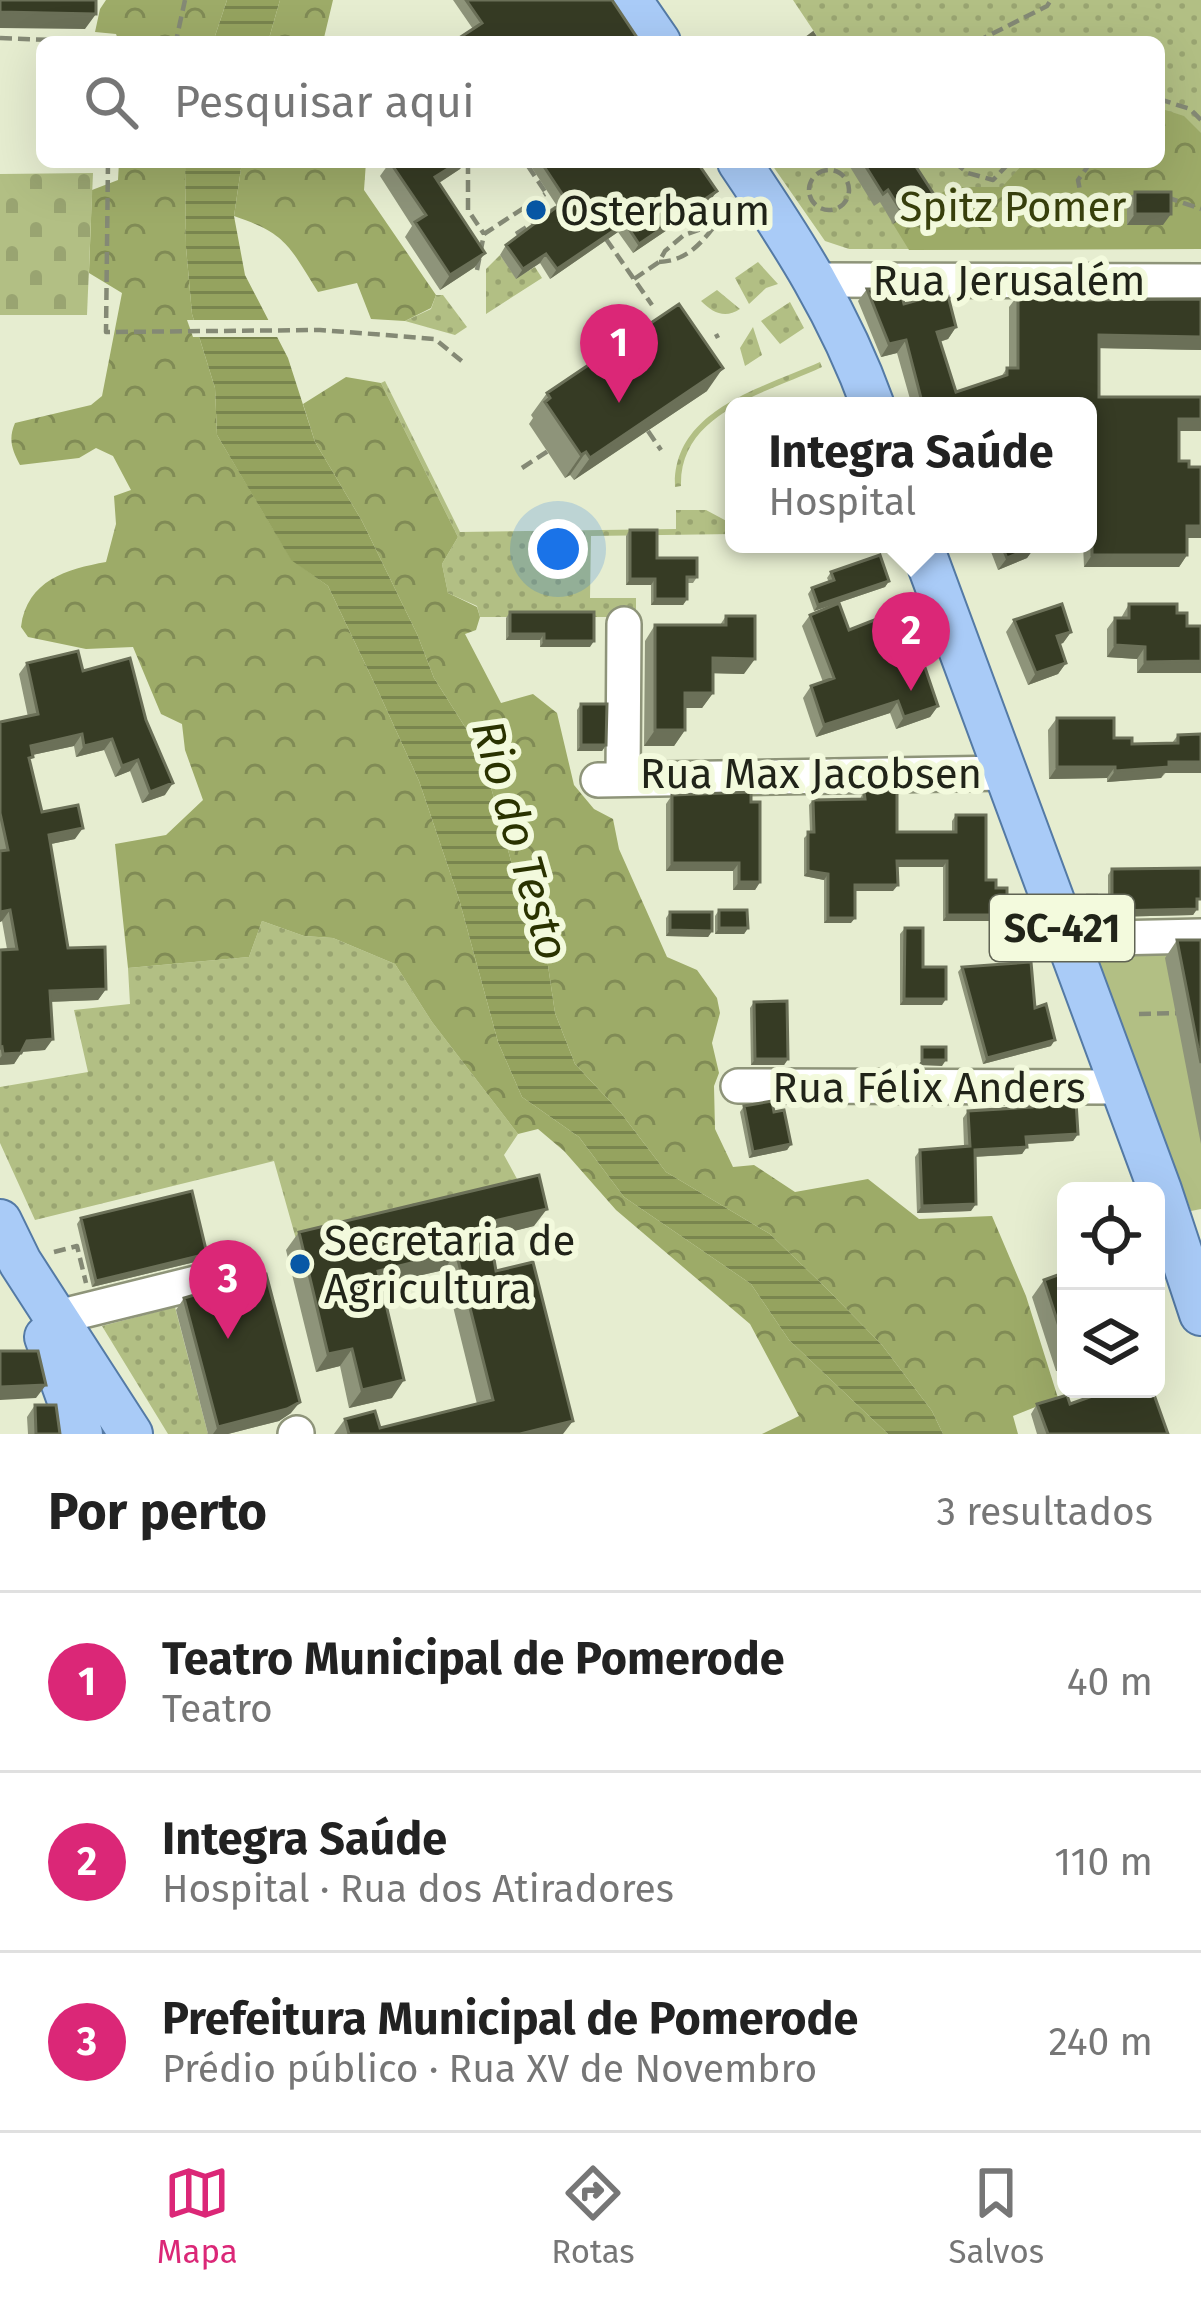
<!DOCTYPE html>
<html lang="pt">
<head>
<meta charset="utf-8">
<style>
	body { margin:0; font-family:"Fira Sans",sans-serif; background:#f6f6f6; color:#222 }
	.controls { position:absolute; right:36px; bottom:36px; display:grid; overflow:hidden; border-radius:18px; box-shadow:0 12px 48px #0002 }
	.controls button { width:108px; height:108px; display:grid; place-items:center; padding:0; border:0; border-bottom:3px solid #e0e0e0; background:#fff; color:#222; font:60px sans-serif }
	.you { position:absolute; left:558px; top:549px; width:42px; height:42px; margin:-30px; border:9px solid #fff; border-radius:50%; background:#1a73e8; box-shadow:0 0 0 18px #1a73e833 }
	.badge { display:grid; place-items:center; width:78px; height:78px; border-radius:50%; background:#db2777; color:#fff; font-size:39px; font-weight:700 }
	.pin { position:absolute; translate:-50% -99px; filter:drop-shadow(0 3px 6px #0008) }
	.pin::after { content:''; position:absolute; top:63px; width:42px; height:36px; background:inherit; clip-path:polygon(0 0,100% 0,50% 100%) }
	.popup { position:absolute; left:725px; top:397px; width:372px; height:156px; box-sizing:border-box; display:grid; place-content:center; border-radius:18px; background:#fff; filter:drop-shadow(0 3px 9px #0005); font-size:39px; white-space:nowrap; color:#767676 }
	.popup b { font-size:45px; color:#222 }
	.popup::after { content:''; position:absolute; left:50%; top:100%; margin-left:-24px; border:24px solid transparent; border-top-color:#fff }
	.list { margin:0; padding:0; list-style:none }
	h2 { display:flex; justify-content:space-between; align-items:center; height:156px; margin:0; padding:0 48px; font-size:51px }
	h2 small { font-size:39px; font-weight:400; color:#767676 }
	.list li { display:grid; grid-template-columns:78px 1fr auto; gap:36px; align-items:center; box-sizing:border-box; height:180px; padding:0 48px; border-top:3px solid #e0e0e0 }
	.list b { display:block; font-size:45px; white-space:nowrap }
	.list p { margin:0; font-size:39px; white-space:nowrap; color:#767676 }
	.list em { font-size:39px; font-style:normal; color:#767676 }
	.icon { flex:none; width:66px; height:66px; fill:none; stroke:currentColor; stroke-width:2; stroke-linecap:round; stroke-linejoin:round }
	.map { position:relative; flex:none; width:1201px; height:1434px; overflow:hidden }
	.search { position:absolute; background:#fff; box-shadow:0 12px 48px #0002; left:36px; right:36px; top:36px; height:132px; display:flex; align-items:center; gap:30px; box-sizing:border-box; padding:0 42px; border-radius:18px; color:#767676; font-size:45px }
	.sheet { height:696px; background:#fff }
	nav { display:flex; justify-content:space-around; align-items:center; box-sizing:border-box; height:168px; border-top:3px solid #e0e0e0; background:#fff; font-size:33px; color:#767676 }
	nav a { display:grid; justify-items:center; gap:6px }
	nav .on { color:#db2777 }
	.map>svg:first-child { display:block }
</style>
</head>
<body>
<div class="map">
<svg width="1201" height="1434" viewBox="0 0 1201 1434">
	<defs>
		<pattern id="grass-dots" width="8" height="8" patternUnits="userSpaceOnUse" patternTransform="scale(3)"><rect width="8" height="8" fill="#b2bf84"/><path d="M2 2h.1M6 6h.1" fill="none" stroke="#99a471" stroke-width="1.8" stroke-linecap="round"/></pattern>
		<pattern id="forest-crowns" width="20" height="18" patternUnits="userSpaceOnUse" patternTransform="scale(3)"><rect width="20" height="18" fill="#9dab68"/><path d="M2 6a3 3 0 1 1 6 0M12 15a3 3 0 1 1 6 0" fill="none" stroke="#808b55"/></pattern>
		<pattern id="cemetery-stones" width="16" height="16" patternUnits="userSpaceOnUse" patternTransform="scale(3)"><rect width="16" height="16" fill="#b2bf84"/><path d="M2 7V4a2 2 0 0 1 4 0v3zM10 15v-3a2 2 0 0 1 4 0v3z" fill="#99a471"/></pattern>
		<pattern id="water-rules" width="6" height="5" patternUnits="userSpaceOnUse" patternTransform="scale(3)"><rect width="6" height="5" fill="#95a35f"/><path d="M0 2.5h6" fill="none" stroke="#79854e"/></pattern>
	</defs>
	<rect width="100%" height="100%" fill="#e6edd0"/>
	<path fill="url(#grass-dots)" d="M793,0h408v249h-352l-24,-8 -55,-79h389v-120h-338z
		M500,255l16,23 19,-11 7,11 -56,36v-45z
		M758,262l20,22 -12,4 -17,16 -14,-26z
		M717,290l23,19c-15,10 -27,4 -39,-8z
		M436,295h7l24,32 -12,8 -50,-14 26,-12z
		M790,302l14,26 -24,16 -19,-23z
		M753,327l9,28 -17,11 -5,-18z
		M820,362l2,5c-55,26 -143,45 -141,119l-6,1c-3,-77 87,-99 145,-125z
		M385,381l75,151 216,-3v-19h30l28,15v9l-143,2 -1,62h46v19h-156l-3,-11 -29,-13 -6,-29 16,-27 -77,-154z
		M262,921l42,15 29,2 62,26 37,58 86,112 -14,21 19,35 -225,56 -24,-85 -239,59 -35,-77v-56l88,-15 -14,-62 56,-6 -2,-36 121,-11z
		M175,1307l33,127h-40l-66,-108z"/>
	<path fill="url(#forest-crowns)" d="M106,0h121l-14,42h-94l-3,-8 -21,-2 5,-23z
		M280,0h53l-10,42h-55z
		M1159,108l25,8 17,17v116l-292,1 -16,-26 58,-37h51l23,-25h134z
		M119,162h66l1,85 6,67 23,74 2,47 74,124 37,27 51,107 40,88 40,118 39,143 24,55 57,40 45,60 127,87 38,56 99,94h-126l37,-18 -49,-92 -134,-114 -52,-59 -26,-22 -20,5 -86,-112 -37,-58 -62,-26 -29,-2 -42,-15 -13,36 -121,11 -13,-124 51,-9 37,-35 -18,-50 -3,-26 -21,-10 -28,-67 -47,2 -58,-12 -7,-10c6,-47 46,-58 85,-65l10,-38 -2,-28 17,-6 -18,-34 -17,-8 -17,10 -59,7c-8,-15 -12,-26 -5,-42l76,-18 11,-9 20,-103 -33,-20 3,-83 26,-10z
		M242,162h124l-2,28 72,105 -5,13 -26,13 -34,-2 -14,-36 -39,9c-29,-46 -31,-58 -84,-76z
		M346,377l35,6 77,154 -16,27 6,29 29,14 3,10 -4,13 -11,4 36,69 32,-9 24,19 17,72 20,24 19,10 6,30 48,108 30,13 20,28 3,15 -8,30 7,30 -5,13 1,43 18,38 21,-2 41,27 73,-13 51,40 73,-3 34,80 32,102 -45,18 5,18h-75l-11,-23 -50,-66 -58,-59 -54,-52 -104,-62 -45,-59 -46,-49 -20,-51 -9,-61 -26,-58 -34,-125 -14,-31 -38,-60 -17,-44 -55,-113 -47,-79 -12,-38z"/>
	<path fill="url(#cemetery-stones)" d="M93,173l-6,142h-87v-141z"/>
	<path fill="#b2bf84" d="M1201,945v264l-10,2 -95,-254 1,-5z"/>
	<path fill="url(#water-rules)" d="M227,0h53l-12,42h-55z
		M185,162h57l-8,54 11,59 43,83 27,84 47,79 55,113 17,44 38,60 14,31 34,125 26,58 9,61 20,51 46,49 45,59 104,62 54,52 58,59 50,66 11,23h-55l-99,-94 -38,-56 -127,-87 -45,-60 -57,-40 -24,-55 -39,-143 -40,-118 -40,-88 -51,-107 -37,-26 -74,-125 -2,-47 -23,-74 -6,-67z"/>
	<path fill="#e6edd0" d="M187,320h90l8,17h-92z"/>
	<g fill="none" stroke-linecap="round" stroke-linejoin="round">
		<defs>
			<path id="minor" d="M817,280l384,1
				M623,779l1,-155
				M598,780l407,-7
				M1066,939l135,-3
				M738,1086l383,1
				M54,1318l162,-40
				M295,1434l2,-1"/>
			<path id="major" d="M630,0l29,42
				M739,162c54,80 101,152 134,244
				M921,544l239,646 41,124
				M0,1221l20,41 111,172
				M46,1337l35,97"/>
		</defs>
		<use href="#minor" stroke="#8e9479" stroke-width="38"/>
		<use href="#major" stroke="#547aa5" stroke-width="46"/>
		<path stroke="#848975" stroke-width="4.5" stroke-dasharray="12 6" stroke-linecap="butt" d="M0,38l104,4
			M135,42l41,-1 9,-41
			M976,42l71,-36 4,-6
			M1159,99l31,10 11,11
			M108,162l-2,170 214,-2 66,5 49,4 29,24
			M468,162v48l16,24
			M954,162l14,11 25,7 17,-18
			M1091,162l-13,18 3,16 11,12c18,0 28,-11 44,-11
			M528,166l18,27
			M809 190a20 20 0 1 1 40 0a20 20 0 1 1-40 0Z
			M1166,197l35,12
			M516,234l40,-26
			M606,239l46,66
			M659,262c27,-1 41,-17 57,-38
			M477,270l7,-36 61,-40
			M634,279l25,-17 6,-11 19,-16 32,-11 18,-12
			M637,315l11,15
			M715,337l4,-2
			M591,346l10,15
			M648,431l13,19
			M522,468l26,-17
			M1086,896h16
			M1139,1014l42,-1
			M54,1252l23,-6 9,37"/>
		<use href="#minor" stroke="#fff" stroke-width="33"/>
		<use href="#major" stroke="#a9cbf7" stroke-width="42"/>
	</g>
	<path fill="#8e947a" d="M453,0h159l-139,29z
		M390,162h75l-5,7 -21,14 36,84 -35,23 -35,-53 7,-11 -32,-50z
		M528,162h169l13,39 -77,52 -15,-21 -68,47 -10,-16 -24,16 -16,-24 6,-10 51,-39z
		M847,162h66l20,31 -9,12 -31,19 -13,-22 -6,4z
		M1135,192l28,33h-36v-21z
		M867,289l89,38 -8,12 -8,3 16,50 45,-15 6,-9h2v-61l9,-12 52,5 131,-1v51l-102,-2v49l102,34h-22v30l22,77h-14v17l-8,12h-95l-1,-23h5v-138h-176l-15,-53 -16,4 -23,-56z
		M707,391l-133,89 -4,-5 -5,3 -36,-54 4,-6 -2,-3 16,-22z
		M630,530l27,28 40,19 -4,6h-6v16l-4,6h-32v-20h-25v-49z
		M988,544h47l-8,14 -29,12z
		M831,572l58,9 -4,6 -71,24 -6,-17 4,-6 17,-6 -2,-4z
		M1129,604l48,9 10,13h14v47h-64v-14l-30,-2v-28l8,-11h6z
		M510,612l80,35h-50v-7h-34v-22z
		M810,615l39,15 49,27 40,49 -8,11 -34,12 -6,-16 -74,24 -13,-39 8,-12 12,-4 -21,-56z
		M726,616l18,58 -31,-1v20l-11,15h-17v22l-11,16h-30l1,-105 10,-16h65z
		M1014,620l57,12 -8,11 -3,1 6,19 -8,11 -30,11 -22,-53z
		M27,663l56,8 82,124 -23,8 -12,-32 -15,6 -11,-27 -28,7 -2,-11 -42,9 -2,6 12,51 33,27 -24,5 17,104 38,41 -8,11 -47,2 -6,48 -23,2 -8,12 -14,1v-115l7,-1 -5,-28 -2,1v-200l28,-5 -9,-43z
		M581,704l25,41 -4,6h-25v-41z
		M1057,718l75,26 40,-1 6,-8 23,-1 -40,44 -54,4v-4l-58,1 -1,-49z
		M864,791l33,41h55v-11l4,-6 30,65 10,8 7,33h-60v-54h-46l-4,24h-38l-4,32h-27v-43l-20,-4v-38l6,-6 -1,-27 4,-5 47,-1z
		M672,795l79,7 9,80 -5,8h-22v-19h-67v-67z
		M1112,869l85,36v4l-4,6 -85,2v-42z
		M719,910l29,18 -4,6h-29v-18z
		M670,912l42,19 -4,6 -42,-1v-18z
		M905,928l18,39 19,38h-42v-71z
		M1177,940h24v204l-36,-186z
		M962,967l73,41 16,38 -68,18 -25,-92z
		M754,1002l34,57 -4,6h-33l-1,-57z
		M1032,1101l46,33 -5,7 -46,3 -5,10 -47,3 -4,54 -54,2 -2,-56 5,-7 44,-4 -1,-28 5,-7 59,-3z
		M744,1106l30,6 17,32 -4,6 -38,8 -9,-46z
		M81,1218l122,42 -111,27 -15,-63z
		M534,1226l-50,12 6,22 6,11 67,163h-229l11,-15 35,9 97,-24 -33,-134 -63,14 11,114 -43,10 -9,-42 -24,6 -30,-122 13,-18z
		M1066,1272v95l-10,4 -24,-74 12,-17z
		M184,1298l107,115 -12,8 -51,13h-20l-32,-124z
		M1037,1404h33l98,30h-131l-6,-20z
		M35,1405l25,29h-32l-1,-17z"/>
	<path fill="#6b7058" d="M0,12l96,2 -11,15 -85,-1z
		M459,162h6l-5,7 -35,23 10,-15z
		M717,191l-7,10 -77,52 6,-9z
		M933,193l-9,12 -31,19 9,-12z
		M1135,214h36l-8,11h-36z
		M625,223l-7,9 -68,47 7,-10z
		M485,253l-10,14 -35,23 10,-15z
		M546,254l-6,9 -24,16 7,-10z
		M956,327l-8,12 -20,6 9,-13z
		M1099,335l102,2v13l-110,-2z
		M906,340l-9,13 -16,4 8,-13z
		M723,368l-16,23 -133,89 16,-22z
		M1179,419h22v12h-31z
		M586,452l-16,23 -5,3 16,-23z
		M1187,526h14v12h-22z
		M1036,546l-9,12 -29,12 9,-12z
		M1092,555h95l-8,12h-95z
		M630,579h25l-4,6h-25z
		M889,581l-4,6 -71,24 4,-6z
		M655,599h32l-4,6h-32z
		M1071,632l-8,11 -14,5 8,-12z
		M510,634h34l-4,6h-34z
		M544,641h50l-4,6h-50z
		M1115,645l30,2 -8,12 -30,-2z
		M713,658l42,1 -11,15 -42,-1z
		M1201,661v12h-64l8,-11z
		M1066,663l-8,11 -30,11 8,-12z
		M685,693h28l-11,15h-28z
		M898,701l-8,12 -74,24 8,-12z
		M938,706l-8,11 -34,12 8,-12z
		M655,730h30l-11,16h-30z
		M82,734l-8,12 -51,11 8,-11z
		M112,739l-8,11 -28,7 8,-11z
		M581,745h25l-4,6h-25z
		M138,760l-8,11 -15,6 7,-11z
		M1169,762h32v11h-37l-3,5 -54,4 8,-11z
		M1057,767h58l-8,11 -58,1z
		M173,783l-8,12 -23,8 8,-11z
		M83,828l-8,11 -34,7 8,-11z
		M897,861h50l-4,6h-50z
		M672,863h67l-6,8h-67z
		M808,871l20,3 -4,6 -20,-4z
		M739,882h21l-5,8h-22z
		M855,885h43l-5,6h-42z
		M1197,909l-4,6 -85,2 4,-6z
		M10,910l-8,11 -2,1v-10z
		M947,915h60l-4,6h-60z
		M828,918h27l-4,5h-27z
		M719,928h29l-4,6h-29z
		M670,930l42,1 -4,6 -42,-1z
		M106,989l-8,11 -56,2 8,-11z
		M904,999h42l-4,6h-42z
		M53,1039l-8,11 -26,2 8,-11z
		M1055,1040l-4,6 -68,18 4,-6z
		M21,1053l-7,11 -14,1v-7l3,-4z
		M755,1059h33l-4,6h-33z
		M922,1060h24l-4,6 -24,-1z
		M1078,1134l-5,7 -52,3 5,-7z
		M791,1144l-4,6 -38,8 4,-6z
		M1027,1147l-5,7 -52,3 5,-7z
		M976,1204l-5,7 -54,2 5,-7z
		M547,1209l-13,17 -65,16 12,-18z
		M456,1252l-12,18 -79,18 13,-17z
		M207,1254l-4,6 -111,27 4,-6z
		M352,1349l-12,17 -24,6 12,-18z
		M1066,1356v11l-10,4z
		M404,1380l-12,18 -43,10 13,-18z
		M46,1385l-10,13 -36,2v-13z
		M300,1402l-9,11 -12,8 -51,13h-15l5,-7z
		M573,1421l-10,13h-43z"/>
	<path fill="#363b24" stroke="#6b7058" stroke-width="3" d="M0,0h96v14l-96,-2z
		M466,0h146l28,42h-187l29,-19z
		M813,33l6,9h-18z
		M390,162h69l-24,15 50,76 -35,22 -35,-53 11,-7z
		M541,162h156l20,29 -78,53 -14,-21 -68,46 -11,-15 -23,15 -17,-24 60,-45z
		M863,162h50l20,31 -31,19 -14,-22 -5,4z
		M1135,192h36v22h-36z
		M867,289h33l4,15 43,-12 9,35 -19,5 19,60 51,-17v-7h11v-73h52v5l131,-1v38l-102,-2v62h102v22h-22v42h10v6h12v59h-14v29h-95v-43h-4v-106h-173l7,-4 -16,-62 -17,4z
		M679,304l44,64 -133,90 -4,-6 -5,3 -36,-53 5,-4 -3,-5z
		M630,530h27v28h40v19h-10v22h-32v-20h-25z
		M1001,544h34l1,2 -29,12z
		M880,555l9,26 -71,24 -6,-17 22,-8 -3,-8z
		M839,603l10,27 33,-13 16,40 21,-7 19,56 -34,11 -6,-16 -74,24 -13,-39 23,-8 -24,-63z
		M1062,604l9,28 -14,4 9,27 -30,10 -22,-53z
		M1129,604h48v9h10v13h14v35l-56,1v-15l-30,-2v-27h14z
		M510,612h84v29h-50v-7h-34z
		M726,616h29v43l-42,-1v35h-28v37h-30v-105h71z
		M78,651l5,20 47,-13 16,62 27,63 -23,9 -12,-32 -16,6 -10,-27 -28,7 -2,-12 -51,12 2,11 -4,1 13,54 36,-7 5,23 -34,7 19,113 37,-1 1,42 -56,2 3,48 -26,2 -6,12 -18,1 -1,-7 -2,1v-98l17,-1 -7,-39 -10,2v-61l8,-1 -8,-37v-91l38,-8 -11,-51z
		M581,704h26l-1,41h-25z
		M1057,718h57v20h18v6l46,-1v-8l23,-1v28h-32v5l-54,4v-4h-58z
		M897,790v42h59v-17h30v65h10v8h11v27h-60v-54h-50l1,24h-43v33h-27v-44l-20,-3v-39h6l-1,-32 52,-1 -1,-8z
		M751,792v10h9v80h-21v-19h-67v-68z
		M1201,868v31h-4v10l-85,2v-42z
		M719,910h28l1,18h-29z
		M670,912h42v19l-42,-1z
		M905,928h18v39h23v32h-42z
		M1177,940h24v123z
		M1031,962l4,46 11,-4 9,36 -68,18 -25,-91z
		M787,1001l1,58h-33l-1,-57z
		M922,1047h24v13h-24z
		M772,1101l2,11 10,-2 7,34 -38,8 -9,-46z
		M1032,1101h44l2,33 -52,3 1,10 -52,3 1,54 -54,2 -2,-56 50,-4 -2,-35 64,-4z
		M539,1175l8,34 -66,15 9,36 4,-1 2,12 37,-9 40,159 -53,13h-171l-4,-15 30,-8 5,17 113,-28 -37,-148 -78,19 26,109 -42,10 -10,-41 -24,5 -29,-122z
		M192,1191l15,63 -111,27 -15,-63z
		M1066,1272v76l-22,-68z
		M266,1274l34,128 -13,7 -69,18 -34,-129z
		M0,1351h38l8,34 -46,2z
		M1112,1389h40l16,45h-120l-11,-30 30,-9 3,9z
		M35,1405h21l4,29h-24z"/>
	<g fill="#0858a6" stroke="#f3fadd" stroke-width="4.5">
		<circle cx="536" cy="210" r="12"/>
		<circle cx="300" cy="1264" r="12"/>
	</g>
	<g text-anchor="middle" stroke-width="12" stroke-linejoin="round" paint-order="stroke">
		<rect fill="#f3fadd" stroke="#606454" stroke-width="3" x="990" y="895" width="144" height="66" rx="9"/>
		<g font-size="39" font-weight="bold" fill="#212419">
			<text x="1062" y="942">SC-421</text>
		</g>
		<g font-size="42" fill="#39410d" stroke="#f3fadd">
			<text x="1013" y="221">Spitz Pomer</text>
		</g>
		<g font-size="42" fill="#212419" stroke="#f3fadd" text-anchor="start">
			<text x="560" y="225">Osterbaum</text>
			<text x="324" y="1255">Secretaria de<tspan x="324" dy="48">Agricultura</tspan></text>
		</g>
		<g font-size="42" fill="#212419" stroke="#f3fadd">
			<text x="1009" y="295">Rua Jerusalém</text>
			<text x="811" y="788">Rua Max Jacobsen</text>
			<text x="929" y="1102">Rua Félix Anders</text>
		</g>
		<g font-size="45" font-style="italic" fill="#2a3200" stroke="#f3fadd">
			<text transform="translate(521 840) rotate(74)" y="16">Rio do Testo</text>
		</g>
	</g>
</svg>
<div class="controls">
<button><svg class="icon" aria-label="locate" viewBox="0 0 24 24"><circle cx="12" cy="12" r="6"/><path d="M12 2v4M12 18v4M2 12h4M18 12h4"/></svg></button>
<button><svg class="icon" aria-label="layers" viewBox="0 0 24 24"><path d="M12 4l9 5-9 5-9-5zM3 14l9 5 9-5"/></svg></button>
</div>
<div class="you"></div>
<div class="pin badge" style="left:619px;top:403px">1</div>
<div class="pin badge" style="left:911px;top:691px">2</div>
<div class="popup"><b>Integra Saúde</b>Hospital</div>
<div class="pin badge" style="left:228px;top:1339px">3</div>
<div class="search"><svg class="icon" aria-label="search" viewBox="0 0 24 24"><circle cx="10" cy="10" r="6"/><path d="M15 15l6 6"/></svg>Pesquisar aqui</div>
</div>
<section class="sheet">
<h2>Por perto<small>3 resultados</small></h2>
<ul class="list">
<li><span class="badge">1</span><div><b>Teatro Municipal de Pomerode</b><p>Teatro</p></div><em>40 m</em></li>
<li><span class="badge">2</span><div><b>Integra Saúde</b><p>Hospital · Rua dos Atiradores</p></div><em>110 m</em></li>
<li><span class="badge">3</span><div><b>Prefeitura Municipal de Pomerode</b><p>Prédio público · Rua XV de Novembro</p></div><em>240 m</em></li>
</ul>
</section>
<nav>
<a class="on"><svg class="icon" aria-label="map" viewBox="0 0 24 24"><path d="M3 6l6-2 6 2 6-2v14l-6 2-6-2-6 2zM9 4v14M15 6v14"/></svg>Mapa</a>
<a><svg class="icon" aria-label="directions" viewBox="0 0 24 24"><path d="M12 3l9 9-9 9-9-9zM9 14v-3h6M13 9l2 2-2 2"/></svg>Rotas</a>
<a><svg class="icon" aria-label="saved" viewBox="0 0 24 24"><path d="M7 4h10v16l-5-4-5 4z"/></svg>Salvos</a>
</nav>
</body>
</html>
